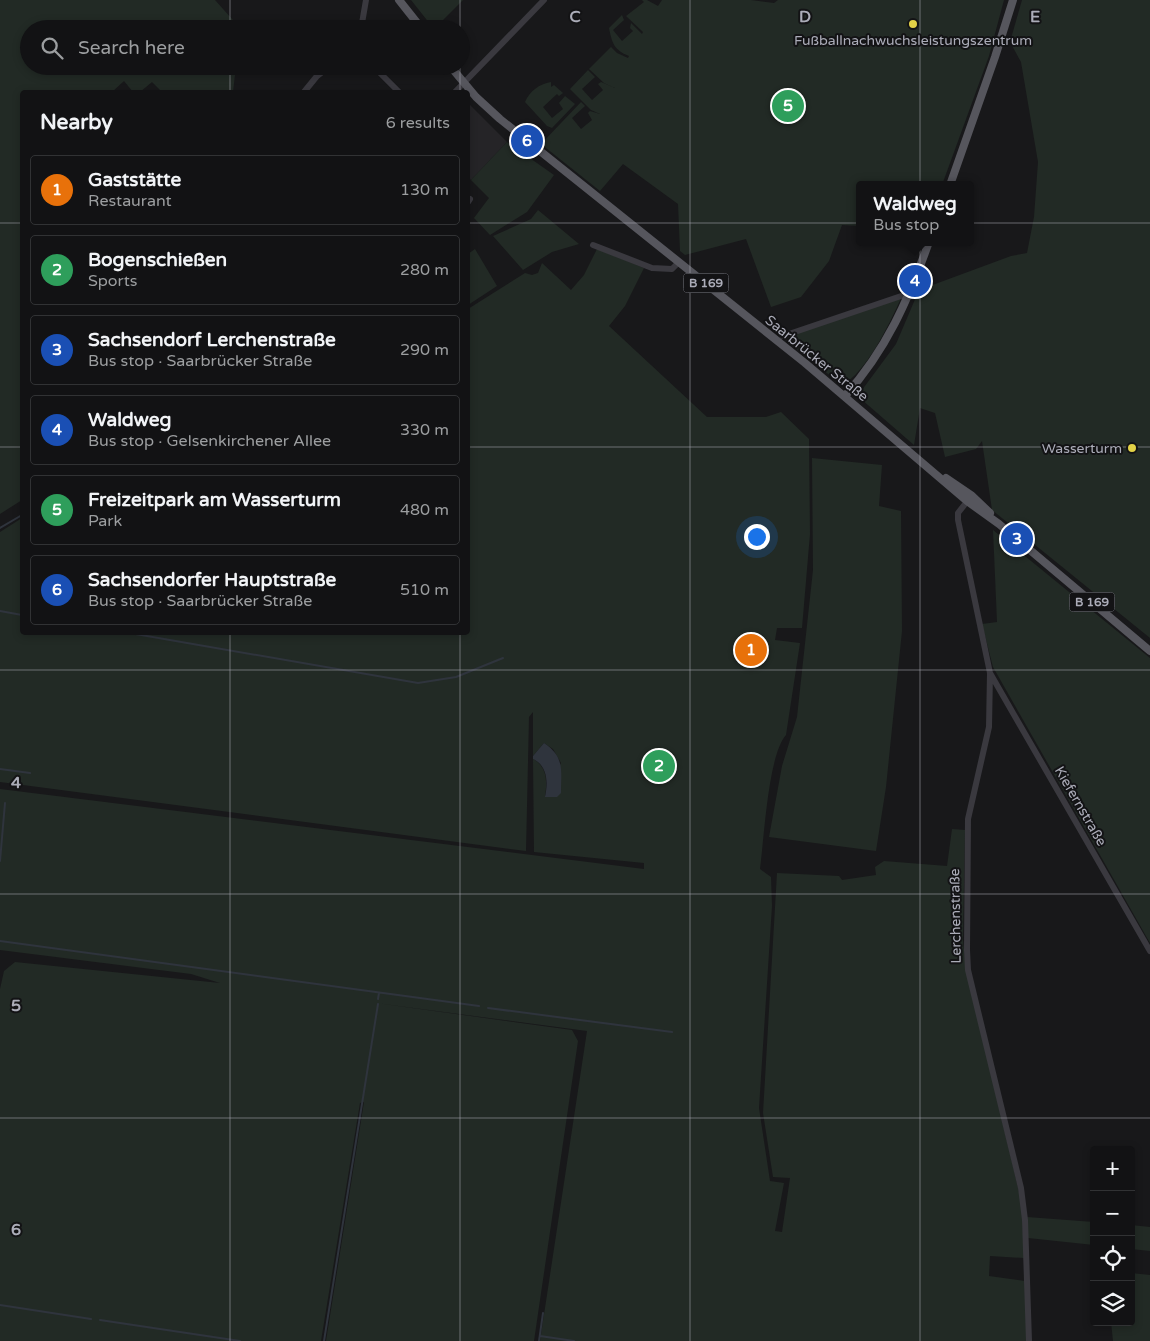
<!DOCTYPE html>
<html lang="en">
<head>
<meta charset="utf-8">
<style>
	body { margin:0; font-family:"Varela Round",sans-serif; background:#1f2022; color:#f1f3f6 }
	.controls { position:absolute; right:15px; bottom:15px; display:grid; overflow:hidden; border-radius:5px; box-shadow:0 2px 8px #0003 }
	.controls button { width:45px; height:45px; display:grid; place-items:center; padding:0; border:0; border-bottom:1px solid #313234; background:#121214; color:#f1f3f6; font:25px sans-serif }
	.you { position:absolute; left:756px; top:536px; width:18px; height:18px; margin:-12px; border:4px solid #fff; border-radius:50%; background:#1a73e8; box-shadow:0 0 0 8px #1a73e833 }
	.badge { display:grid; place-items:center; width:32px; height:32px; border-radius:50%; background:#e3d247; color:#fff; font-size:16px; font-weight:700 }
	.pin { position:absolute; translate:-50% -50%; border:2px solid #fff; box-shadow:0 1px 5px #0006 }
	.popup { position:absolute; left:856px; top:181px; width:118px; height:65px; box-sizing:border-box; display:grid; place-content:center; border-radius:5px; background:#121214; filter:drop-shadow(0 1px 4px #0005); font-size:16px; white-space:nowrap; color:#9c9ea0 }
	.popup b { font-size:19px; color:#f1f3f6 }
	.popup::after { content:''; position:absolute; left:50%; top:100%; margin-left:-10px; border:10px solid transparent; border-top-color:#121214 }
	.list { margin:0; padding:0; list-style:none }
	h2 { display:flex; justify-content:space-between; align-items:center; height:65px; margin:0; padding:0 20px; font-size:21px }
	h2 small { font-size:16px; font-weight:400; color:#9c9ea0 }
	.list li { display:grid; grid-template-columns:32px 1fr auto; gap:15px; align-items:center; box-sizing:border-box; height:70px; margin:0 10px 10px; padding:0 10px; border:1px solid #313234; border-radius:5px }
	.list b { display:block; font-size:19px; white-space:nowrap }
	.list p { margin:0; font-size:16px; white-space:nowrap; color:#9c9ea0 }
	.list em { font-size:16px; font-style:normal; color:#9c9ea0 }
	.icon { flex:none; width:28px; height:28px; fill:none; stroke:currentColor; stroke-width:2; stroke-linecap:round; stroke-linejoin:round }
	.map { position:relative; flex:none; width:1150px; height:1341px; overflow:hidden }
	.search { position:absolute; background:#121214; box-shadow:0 2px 8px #0003; left:20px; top:20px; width:450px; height:55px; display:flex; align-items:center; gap:12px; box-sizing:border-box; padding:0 18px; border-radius:28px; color:#9c9ea0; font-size:19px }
	.panel { position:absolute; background:#121214; box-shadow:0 2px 8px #0003; left:20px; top:90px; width:450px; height:545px; border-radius:5px }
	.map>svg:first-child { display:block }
</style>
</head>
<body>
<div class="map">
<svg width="1150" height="1341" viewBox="0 0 1150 1341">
	<rect width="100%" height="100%" fill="#18181a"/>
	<path fill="#252427" d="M468,103l39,39 -36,38 -3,-4z"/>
	<path fill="#222a25" d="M0,0h215l26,29h-212v37h207l-3,26h-71l-10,-10 -12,10h-7l-9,-11 -12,11h-90v408l-22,14z
		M411,0h52l-29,29z
		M642,0h5l11,6 4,-6h89l23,3 4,-3h226l-15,56 -47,129h-82v41l-18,-1 -13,36 -28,36 -30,10 -25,-68 -61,16 -5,-4 -2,-47 -55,-40 -23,27 -59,-47 40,-42 4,4 -13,12 9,11 11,-9 -4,-7 2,-2 10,3 -9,-4 -21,-21 18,-19 7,7 -13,12 10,11 11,-10 -5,-6 3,-2 14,6 -11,-5 -15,-14 22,-22 6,6 11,5 1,-2c-15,-6 -17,-13 -20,-28l13,-13 2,5 -11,10 9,11 11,-10 -3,-3 1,-5 11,11 1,-2 -17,-16 18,-14z
		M1022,0h128v638l-158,-128 -10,-69 -6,8 -31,8 -10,-44 -15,-5 -6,37 -53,-46 1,-9 34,-46 23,-54 92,-34 16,-3 7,-36 4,-55 -17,-100 -11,-20z
		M551,82v5l3,-2 9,8 -4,3 -2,-2 -14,13 9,11 11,-9 -4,-6 6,-7 10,8 -23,24 -5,-2 -22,-24c5,-11 14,-18 26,-20z
		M507,142l47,33 -27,37 -37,23 -16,-17 15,-20 -18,-18z
		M538,210l41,34 -27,8 -29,18 -30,-34 38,-17z
		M475,249l22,37 -29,19v-51z
		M597,249l47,19 -19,38 -16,20 98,91h59l15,-5 28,27 1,95 -8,94h-25l-2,12 25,3 -14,92c-18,20 -22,105 -26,134l11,8 1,29 -13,202 11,73 14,2 -9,48 7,1 8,-54 -17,-1 -10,-64 14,-240 62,3 3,4 34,-5 -1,-8 9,-6 63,5 5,-37 13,1 -2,110 3,30 52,217 4,21 2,50 -34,-2 -1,20 36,5 2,60h-487l47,-310 -211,-28 196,27 6,11 -44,300h-208l38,-239 -4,1 -39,238h-321v-352l4,-18 11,-9 205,21 -29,-9 -191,-24v-161l644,80v-6l-110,-11 -1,-93c15,8 14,24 12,38l16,-34 -8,-14 -9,-6 -11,13v-44l-4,5 -3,134 -526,-69v-250l22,-14v114h446v-323l57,-36 7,2 6,-2 4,-10 29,27 13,-15z
		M901,298c-11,25 -35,75 -59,87l-59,-47z
		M812,458l70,7 -3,41 22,5 1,120 -16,156 -10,64 -107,-14 13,-71 15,-49 16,-147z
		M993,530l157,128v285l-157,-276 -11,-43 15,-2z
		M1027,1217l67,5v23l-66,-7z
		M1131,1225l19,2v24l-19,-2z
		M1131,1273l19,2v66h-37l-2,-19h20z"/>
	<path fill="#2f343d" d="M544,743c21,14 17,27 17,50l-4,4h-12c3,-14 3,-31 -12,-38v-3z"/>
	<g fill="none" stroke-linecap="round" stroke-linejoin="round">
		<path stroke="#2f343d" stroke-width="2" d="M0,528l22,-13
			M0,611l22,4
			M124,632l294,51 38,-6 47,-19
			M0,769l30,4
			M0,861l5,-58
			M0,941l479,65
			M378,999l1,-6
			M488,1008l184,24
			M0,1305l91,14
			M100,1320l140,21
			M540,1336l34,5
			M324,1341l54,-337
			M539,1341l4,-28"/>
		<path stroke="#3a393f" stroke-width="6" d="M361,29l5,-29
			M373,66l26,26
			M304,92l13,-16 13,-10
			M455,92l89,-92
			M468,202l2,-3
			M593,245l59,23 20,1 7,-7
			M783,336l127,-43
			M969,499l-11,14v7l32,153 -1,54 -21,92 -1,131 1,20 53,218 4,32 4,121
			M990,673l160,278"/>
		<path stroke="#56565d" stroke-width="8" d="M399,0l23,29
			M450,66l26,31 24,22 305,244 162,138 32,23 151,127
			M950,185l45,-128 18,-57
			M845,396c42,-47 63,-96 84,-154
			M946,478l25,17 19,18"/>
	</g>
	<path fill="none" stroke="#abacb8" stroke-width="1" stroke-opacity="0.55" d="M230,0v29M460,0v29M690,0v1341M920,0v1341M230,66v26M460,66v26M0,223h22M468,223h682M0,447h22M468,447h682M230,632v709M460,632v709M0,670h1150M0,894h1150M0,1118h1150"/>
	<g fill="#e3d247" stroke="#131315" stroke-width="2">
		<circle cx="913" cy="24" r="5"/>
		<circle cx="1132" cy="448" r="5"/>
	</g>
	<g text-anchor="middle" stroke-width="4" stroke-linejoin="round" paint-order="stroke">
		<g fill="#131315" stroke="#7d7e87" stroke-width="1">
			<rect x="683.5" y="273.5" width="45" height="19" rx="4"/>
			<rect x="1069.5" y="592.5" width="45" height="19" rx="4"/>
		</g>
		<g font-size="12" font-weight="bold" fill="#abacb8">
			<text x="706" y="287">B 169</text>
			<text x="1092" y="606">B 169</text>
		</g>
		<g font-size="14" fill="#abacb8" stroke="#131315">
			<text x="913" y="45">Fußballnachwuchsleistungszentrum</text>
			<text x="1122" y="453" text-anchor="end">Wasserturm</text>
		</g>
		<g font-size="14" fill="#abacb8" stroke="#131315">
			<text transform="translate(817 358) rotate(39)" y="5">Saarbrücker Straße</text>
			<text transform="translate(1081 806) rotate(60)" y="5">Kiefernstraße</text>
			<text transform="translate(955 916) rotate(-91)" y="5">Lerchenstraße</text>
		</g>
	</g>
	<g font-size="16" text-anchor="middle" font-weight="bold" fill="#abacb8" stroke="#131315" stroke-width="4" stroke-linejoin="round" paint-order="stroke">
		<text x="575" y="22">C</text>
		<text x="805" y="22">D</text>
		<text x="1035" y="22">E</text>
		<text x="16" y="788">4</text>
		<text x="16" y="1011">5</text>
		<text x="16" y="1235">6</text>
	</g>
</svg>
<div class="controls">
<button>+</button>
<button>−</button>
<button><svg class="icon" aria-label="locate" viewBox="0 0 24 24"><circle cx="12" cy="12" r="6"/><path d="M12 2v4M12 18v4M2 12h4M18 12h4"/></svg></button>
<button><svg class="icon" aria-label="layers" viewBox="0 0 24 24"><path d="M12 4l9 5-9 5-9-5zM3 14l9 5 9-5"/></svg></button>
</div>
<div class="you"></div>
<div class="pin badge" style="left:751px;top:650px;background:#e8710a">1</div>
<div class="pin badge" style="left:659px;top:766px;background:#2e9e5b">2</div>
<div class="pin badge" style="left:1017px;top:539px;background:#1a4fb4">3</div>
<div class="pin badge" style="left:915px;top:281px;background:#1a4fb4">4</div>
<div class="popup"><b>Waldweg</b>Bus stop</div>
<div class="pin badge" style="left:788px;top:106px;background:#2e9e5b">5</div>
<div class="pin badge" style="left:527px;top:141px;background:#1a4fb4">6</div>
<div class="search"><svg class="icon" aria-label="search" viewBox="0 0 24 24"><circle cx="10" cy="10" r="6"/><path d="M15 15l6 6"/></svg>Search here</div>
<section class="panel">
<h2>Nearby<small>6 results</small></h2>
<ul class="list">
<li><span class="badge" style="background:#e8710a">1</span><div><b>Gaststätte</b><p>Restaurant</p></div><em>130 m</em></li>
<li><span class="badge" style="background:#2e9e5b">2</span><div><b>Bogenschießen</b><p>Sports</p></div><em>280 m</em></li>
<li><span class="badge" style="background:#1a4fb4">3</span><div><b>Sachsendorf Lerchenstraße</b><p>Bus stop · Saarbrücker Straße</p></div><em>290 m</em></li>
<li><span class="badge" style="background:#1a4fb4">4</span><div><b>Waldweg</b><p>Bus stop · Gelsenkirchener Allee</p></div><em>330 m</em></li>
<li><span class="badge" style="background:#2e9e5b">5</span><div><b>Freizeitpark am Wasserturm</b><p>Park</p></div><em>480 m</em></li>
<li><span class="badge" style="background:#1a4fb4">6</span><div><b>Sachsendorfer Hauptstraße</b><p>Bus stop · Saarbrücker Straße</p></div><em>510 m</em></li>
</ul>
</section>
</div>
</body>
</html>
